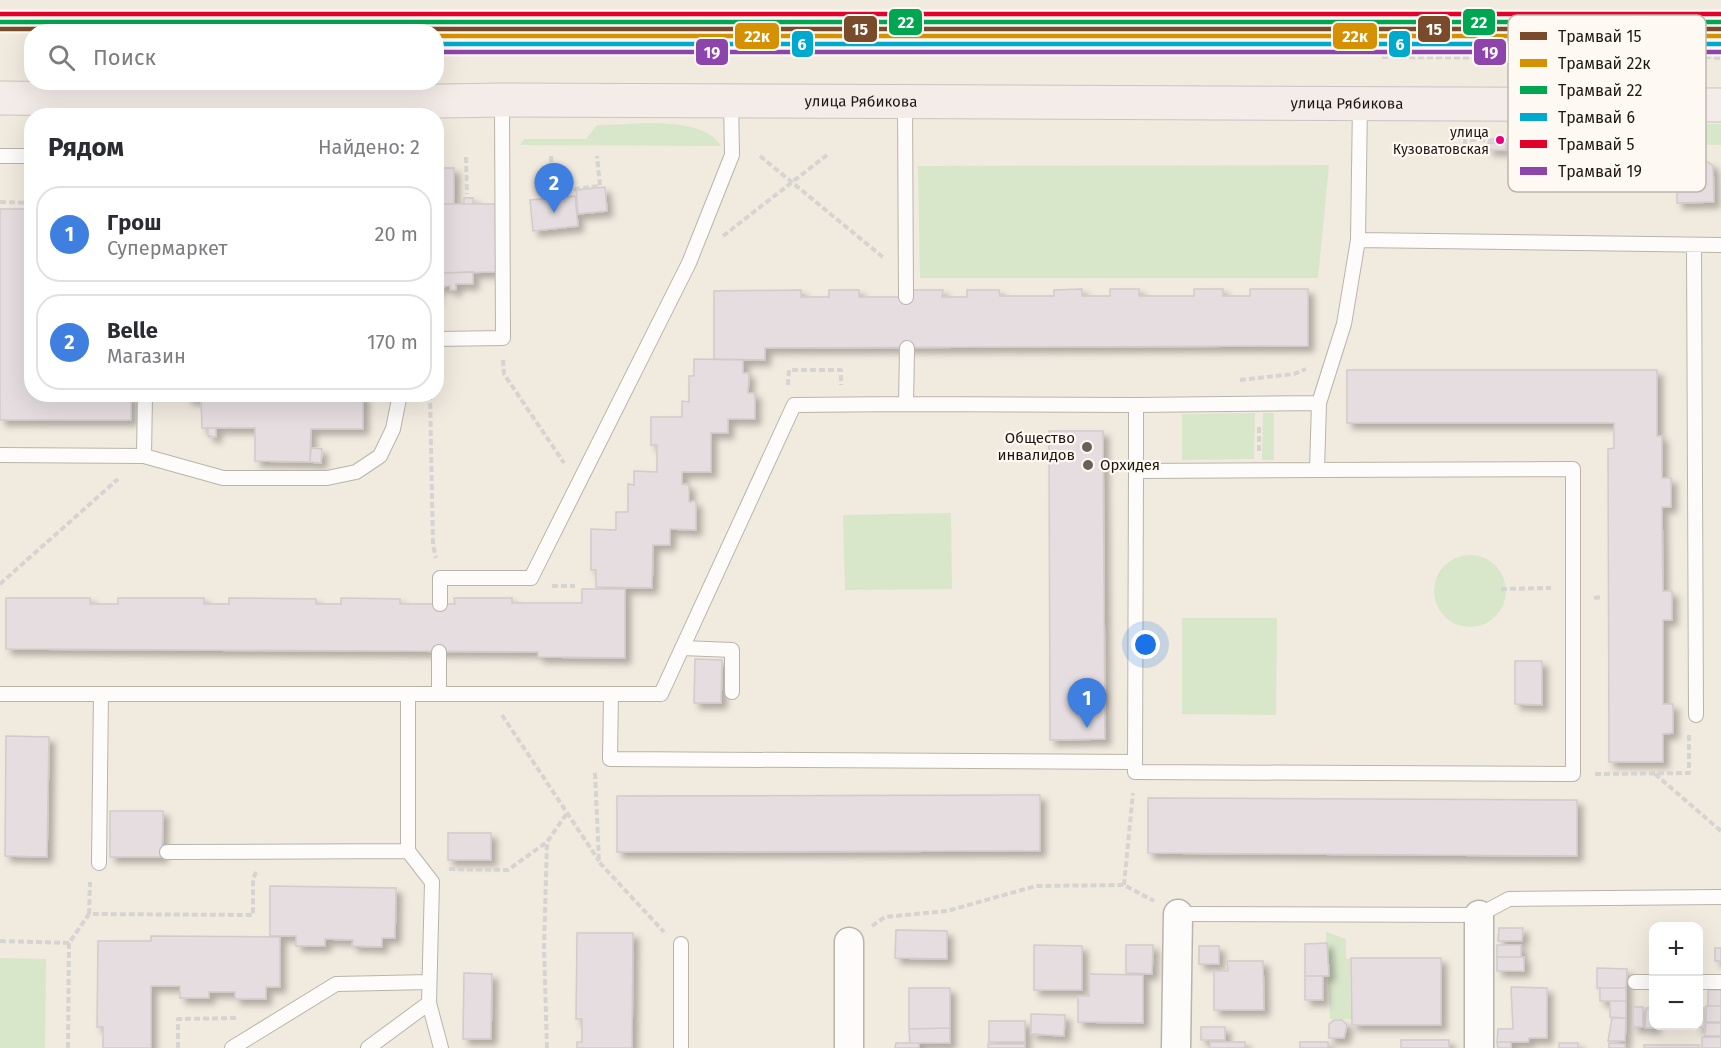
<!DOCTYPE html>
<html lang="ru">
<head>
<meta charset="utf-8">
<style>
	body { margin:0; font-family:"Fira Sans",sans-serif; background:#f7f7f7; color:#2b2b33 }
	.controls { position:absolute; right:18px; bottom:18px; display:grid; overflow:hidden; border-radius:12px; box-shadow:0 6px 24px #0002 }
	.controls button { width:54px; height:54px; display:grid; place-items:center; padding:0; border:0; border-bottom:2px solid #e1e1e2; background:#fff; color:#2b2b33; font:30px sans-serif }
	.you { position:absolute; left:1146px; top:645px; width:21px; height:21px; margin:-15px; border:4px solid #fff; border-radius:50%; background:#1a73e8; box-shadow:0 0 0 9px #1a73e833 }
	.badge { display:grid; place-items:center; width:39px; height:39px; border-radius:50%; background:#1a73e8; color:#fff; font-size:20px; font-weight:700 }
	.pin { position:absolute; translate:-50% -50px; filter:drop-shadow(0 2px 3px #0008) }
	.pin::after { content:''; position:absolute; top:32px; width:21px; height:18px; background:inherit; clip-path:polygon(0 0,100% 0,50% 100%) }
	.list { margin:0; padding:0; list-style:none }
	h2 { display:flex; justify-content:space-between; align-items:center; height:78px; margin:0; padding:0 24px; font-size:26px }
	h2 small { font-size:20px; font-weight:400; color:#7c7c81 }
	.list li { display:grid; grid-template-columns:39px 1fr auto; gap:18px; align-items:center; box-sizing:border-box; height:96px; margin:0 12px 12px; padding:0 12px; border:2px solid #e1e1e2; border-radius:24px }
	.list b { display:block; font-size:22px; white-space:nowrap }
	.list p { margin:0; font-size:20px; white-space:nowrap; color:#7c7c81 }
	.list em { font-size:20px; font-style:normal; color:#7c7c81 }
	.icon { flex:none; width:33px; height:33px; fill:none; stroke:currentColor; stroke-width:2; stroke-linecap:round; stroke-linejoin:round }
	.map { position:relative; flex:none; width:1721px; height:1048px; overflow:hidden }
	.search { position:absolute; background:#fff; box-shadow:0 6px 24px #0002; left:24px; top:24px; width:420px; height:66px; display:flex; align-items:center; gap:15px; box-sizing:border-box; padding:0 21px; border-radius:24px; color:#7c7c81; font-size:22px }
	.panel { position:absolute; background:#fff; box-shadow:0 6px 24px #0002; left:24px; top:108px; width:420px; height:294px; border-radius:24px }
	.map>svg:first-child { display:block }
</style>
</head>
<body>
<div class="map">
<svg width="1721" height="1048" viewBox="0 0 1721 1048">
	<defs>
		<filter id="shadow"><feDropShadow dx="5.5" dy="5.5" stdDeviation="3" flood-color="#0004"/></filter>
	</defs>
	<rect width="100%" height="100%" fill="#f1eadf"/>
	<path fill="#d8e6ca" d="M1569,124h152v21l-165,-2v-7z
		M597,125c33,0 106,-11 124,21l-201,-1 4,-6h62z
		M1329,165l-11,113h-398l-2,-112z
		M1255,413l-1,46 -72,1v-46z
		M1263,413h11v47h-12z
		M951,513l1,76 -107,1 -2,-75z
		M1434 591a36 36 0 1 1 72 0a36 36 0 1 1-72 0Z
		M1182,618h95l-1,97 -94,-1z
		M1326,932l20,7v20h4l1,60h-21z
		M0,958l46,1 -1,89h-45z"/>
	<path fill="#e5dde0" stroke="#d1cbca" stroke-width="1.5" filter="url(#shadow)" d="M1488,143h18v7h-18z
		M1677,162h31l5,4 1,36 -37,1z
		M436,168h18v36h-18z
		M605,187l2,24 -29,3 -2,-24z
		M575,196l3,30 -45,5 -3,-31z
		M464,198h9v6h-9z
		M436,204h60v68l-60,1z
		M0,209h32v185h99v26h-131z
		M473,272v12h-17v6h-6v-4l-13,1 -1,13v-27z
		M1082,289v7h28v-7h29v7h55v-7h29v7h27v-7h58v57l-543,2v12l-51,-1v-68l87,-1v7h28v-7h30v7h54v-7h30l-1,7h25v-7h32l1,6h54v-6z
		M694,359l49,1v13h6l-1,20h7v26h-27v14h-17v39h-29v12l7,1v17l7,-1v29l-26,-1v16h-17l-1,43 -56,-1v-17h-5v-41l25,1v-18h12v-28l6,1v-14l23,1v-27h-6v-28h31v-16l7,1v-26h5z
		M1347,370h310v66h5v42h9v29h-9l1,84h9v29h-9v84h10v29l-10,1v28h-54l-1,-313 6,-1v-25h-267z
		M187,394h176v35h-52l-1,33 -55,-1v-33h-53l-1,-29h-14z
		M208,428h8v9l-8,-1z
		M1049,431h54l2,308 -55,1z
		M311,448l11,1 -1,14 -11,-1z
		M582,589h43v69l-87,-1v-5l-532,-3v-51h84v6h28v-6h86v6h25v-6l87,1v5h25v-6l59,1v5h55l-1,-6h58v5h70z
		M695,659l27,1 -1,43h-27z
		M1515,661h27v44l-27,-1z
		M6,736l43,1 -2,120 -42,-1z
		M1040,795v56l-423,1v-56z
		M1148,798l429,2v56l-429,-3z
		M110,811h53l-1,46h-52z
		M448,833h43v27h-43z
		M270,886l126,2 -1,50h-13v9l-30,-1 1,-6 -28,-1v7h-29v-10h-26z
		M1499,928h24l-1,13h-24z
		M896,930l51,1v28l-52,-1z
		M577,933h56l-1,115h-55v-6h5v-23h-6z
		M151,936l129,1v50h-14v12h-31v-7h-26v6h-29v-12h-29v62h-48v-21h-6l1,-86h53z
		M1327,943l2,33h-24v-32z
		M1034,945l48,1v44h-48z
		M1126,945h27l-1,29 -26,-1z
		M1497,945h24v12h-24z
		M1199,946h20v18h-20z
		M1715,948h6v13h-6z
		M1497,957h27v14h-27z
		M1351,958h90v67h-89z
		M1227,961h36l1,49h-50v-39h14z
		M1597,968l30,1 -1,19h-29z
		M464,973l28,1 -1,65h-28z
		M1089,974l54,1v48l-65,-1v-26h11z
		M1305,976h18v24h-18z
		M1511,987l36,1v50h-18l-1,4h-31l1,-13h15z
		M909,988h41v40l-41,1z
		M1600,988h26v13h-26z
		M1708,990h13v16h-13z
		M1610,1001h16v17l-16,-1z
		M1706,1006h15v16h-15z
		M1633,1007h10v20h-10z
		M1646,1008h8v18l2,2h-11z
		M1698,1008h6v19h-11l5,-1z
		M1031,1014l34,1 -1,21 -33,-2z
		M1612,1018h14l-1,23h-17z
		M1334,1020h8l5,5 -3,13h-15v-14z
		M989,1021h36v21h-36z
		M1706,1023h15v13h-16z
		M1201,1027h24v13h-24z
		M950,1028v15h-40l-1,-14z
		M1702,1037h19v11h-19z
		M1401,1040h48v8h-48z
		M1210,1042h35v6h-35z
		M1300,1042h28v6h-28z
		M1497,1042h14v6h-13z
		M896,1043h23v5h-24z
		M1559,1043h19v5h-19z
		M1609,1043l16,1v4h-16z
		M988,1044h37v4h-37z
		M1644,1045h55v3h-55z"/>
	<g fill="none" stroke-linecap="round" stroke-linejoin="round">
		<defs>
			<path id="service" d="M905,101l1,196
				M0,156h32
				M1358,240l363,5
				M1694,245l2,470
				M436,339l67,-1 -1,-238
				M906,404l230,1v66
				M1136,405l183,-2
				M0,455l144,1 79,22h104l29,-6 24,-16 13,-27 7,-35
				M144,456l1,-62
				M1317,470l256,-1v305l-438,-2 1,-301 181,-1 2,-67 25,-79 14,-84 2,-137
				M440,604v-26h91l158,-315 43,-108 -1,-54
				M682,648l50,2v42
				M0,694h661l133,-289 112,-1 1,-56
				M408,694v157l24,31 -3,121 12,45
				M439,694v-42
				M611,694l-1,65 525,3
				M167,852l241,-1
				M99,863l2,-169
				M1178,914l301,1 30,-16 212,-2
				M1635,982h19
				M1698,982h23
				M232,1048l104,-64 93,-2
				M368,1048l61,-45
				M681,1048v-104"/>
			<path id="minor" d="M849,942v106
				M1176,1048l2,-134
				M1479,1048v-133"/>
			<g id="primary">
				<path id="s1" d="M0,98l383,4 119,-2 1219,5"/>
			</g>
		</defs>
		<use href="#service" stroke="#b9b4ab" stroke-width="16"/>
		<use href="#minor" stroke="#b9b4ab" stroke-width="31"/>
		<use href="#primary" stroke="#c8c5c0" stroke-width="35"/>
		<path stroke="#d6d4d1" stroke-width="4" stroke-dasharray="6 3" stroke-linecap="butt" d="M1513,18l208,1
			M1382,57l170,1c23,-14 136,-2 169,0
			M1465,153v-13h83v13
			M551,156l2,40
			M760,156l124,102
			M466,157l1,37
			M552,173l23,16 25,-3 -3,-30
			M0,202l32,1
			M723,236l104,-81
			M503,360l1,14 60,89
			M1240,380l54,-6 12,-5
			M788,385l1,-15h52v15
			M430,394l3,151 3,13
			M1259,451v-26
			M0,584l118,-105
			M552,586h23
			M1501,589l50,-1
			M1594,598l9,-1
			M502,715l97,146
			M595,773l4,89 65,70
			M1595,774l94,-1v-39
			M1655,774l66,57
			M449,869l59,1 39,-28
			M1124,885l9,-92
			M89,914l1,-32
			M872,926l13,-9 62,-6 89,-25 88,-1 30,16
			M0,941l69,2
			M68,1048l1,-105 20,-29 164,1v-36l3,-7
			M178,1048v-29l59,-1
			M547,1048l-3,-100 3,-106 20,-29"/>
		<use href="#service" stroke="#fdfcfa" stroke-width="14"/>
		<use href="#minor" stroke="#fdfcfa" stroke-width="28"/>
		<use href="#primary" stroke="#f4ece8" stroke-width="33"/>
		<defs>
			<path id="tram-1" d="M0,29h1721"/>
			<path id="tram-2" d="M436,36h1285"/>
			<path id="tram-3" d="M0,22h1721"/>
			<path id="tram-4" d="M436,44h1285"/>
			<path id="tram-5" d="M0,14h1721"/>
			<path id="tram-6" d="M436,52h1285"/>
		</defs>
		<use href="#tram-1" stroke="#fef9f2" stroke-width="9"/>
		<use href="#tram-2" stroke="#fef9f2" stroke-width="9"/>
		<use href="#tram-3" stroke="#fef9f2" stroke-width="9"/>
		<use href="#tram-4" stroke="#fef9f2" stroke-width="9"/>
		<use href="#tram-5" stroke="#fef9f2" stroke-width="9"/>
		<use href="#tram-6" stroke="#fef9f2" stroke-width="9"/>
		<use href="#tram-1" stroke="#7a4b2a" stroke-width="4.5"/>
		<use href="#tram-2" stroke="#d69103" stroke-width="4.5"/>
		<use href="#tram-3" stroke="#00a651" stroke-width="4.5"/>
		<use href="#tram-4" stroke="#00a9ce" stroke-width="4.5"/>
		<use href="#tram-5" stroke="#e4002b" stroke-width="4.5"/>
		<use href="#tram-6" stroke="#8e44ad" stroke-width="4.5"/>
	</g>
	<circle fill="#e5007d" stroke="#fef9f2" stroke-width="2" cx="1500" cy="140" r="5"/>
	<g fill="#676259" stroke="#fef9f2" stroke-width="2">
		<circle cx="1087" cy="447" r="6"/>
		<circle cx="1088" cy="465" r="6"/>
	</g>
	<g text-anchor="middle" stroke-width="4.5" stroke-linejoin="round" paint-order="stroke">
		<g font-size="14" fill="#1c1811" stroke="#fef9f2" text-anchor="end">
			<text x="1489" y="137">улица<tspan x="1489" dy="17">Кузоватовская</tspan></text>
		</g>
		<g font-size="15" fill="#1c1811" stroke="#fef9f2">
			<text dy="5" stroke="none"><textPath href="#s1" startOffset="861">улица Рябикова</textPath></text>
			<text dy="5" stroke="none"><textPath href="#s1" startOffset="1347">улица Рябикова</textPath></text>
		</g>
		<g font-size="15" fill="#1c1811" stroke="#fef9f2" text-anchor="end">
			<text x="1075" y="443">Общество<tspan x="1075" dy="17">инвалидов</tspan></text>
			<text x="1100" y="470" text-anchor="start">Орхидея</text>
		</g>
	</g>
	<rect x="1508" y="15" width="198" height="177" rx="9" fill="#fef9f2" stroke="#bab6ae" stroke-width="1.5"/>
	<rect x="1520" y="32" width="27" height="8" fill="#7a4b2a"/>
	<rect x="1520" y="59" width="27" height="8" fill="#d69103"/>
	<rect x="1520" y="86" width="27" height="8" fill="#00a651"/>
	<rect x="1520" y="113" width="27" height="8" fill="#00a9ce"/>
	<rect x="1520" y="140" width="27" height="8" fill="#e4002b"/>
	<rect x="1520" y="167" width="27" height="8" fill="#8e44ad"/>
	<g font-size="16" fill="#1c1811">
		<text x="1558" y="42">Трамвай 15</text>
		<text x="1558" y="69">Трамвай 22к</text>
		<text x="1558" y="96">Трамвай 22</text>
		<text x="1558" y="123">Трамвай 6</text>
		<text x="1558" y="150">Трамвай 5</text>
		<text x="1558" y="177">Трамвай 19</text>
	</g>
	<g stroke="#fef9f2" stroke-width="2">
		<rect x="888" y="8" width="35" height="28" rx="6" fill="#00a651"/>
		<rect x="1462" y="8" width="34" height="28" rx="6" fill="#00a651"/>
		<rect x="843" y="15" width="35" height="28" rx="6" fill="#7a4b2a"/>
		<rect x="1417" y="15" width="34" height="28" rx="6" fill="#7a4b2a"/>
		<rect x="734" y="22" width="46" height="28" rx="6" fill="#d69103"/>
		<rect x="1332" y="22" width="46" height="28" rx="6" fill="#d69103"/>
		<rect x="791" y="30" width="23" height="28" rx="6" fill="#00a9ce"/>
		<rect x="1388" y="30" width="23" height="28" rx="6" fill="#00a9ce"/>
		<rect x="695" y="38" width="34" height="28" rx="6" fill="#8e44ad"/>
		<rect x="1473" y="38" width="34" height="28" rx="6" fill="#8e44ad"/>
	</g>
	<g font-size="16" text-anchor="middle" font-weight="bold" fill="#fff">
		<text x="906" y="28">22</text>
		<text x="1479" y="28">22</text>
		<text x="860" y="35">15</text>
		<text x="1434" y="35">15</text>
		<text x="757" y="42">22к</text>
		<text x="1355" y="42">22к</text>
		<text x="802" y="50">6</text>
		<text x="1400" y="50">6</text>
		<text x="712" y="58">19</text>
		<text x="1490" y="58">19</text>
	</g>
</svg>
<div class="controls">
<button>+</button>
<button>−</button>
</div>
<div class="you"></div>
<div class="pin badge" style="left:1087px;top:728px;background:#3f7fe0">1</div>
<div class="pin badge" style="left:554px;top:213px;background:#3f7fe0">2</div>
<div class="search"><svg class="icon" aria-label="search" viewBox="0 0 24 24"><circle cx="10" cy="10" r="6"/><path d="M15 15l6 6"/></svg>Поиск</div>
<section class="panel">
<h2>Рядом<small>Найдено: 2</small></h2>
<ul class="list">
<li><span class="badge" style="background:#3f7fe0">1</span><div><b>Грош</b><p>Супермаркет</p></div><em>20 m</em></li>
<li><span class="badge" style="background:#3f7fe0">2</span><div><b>Belle</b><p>Магазин</p></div><em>170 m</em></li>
</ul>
</section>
</div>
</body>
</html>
